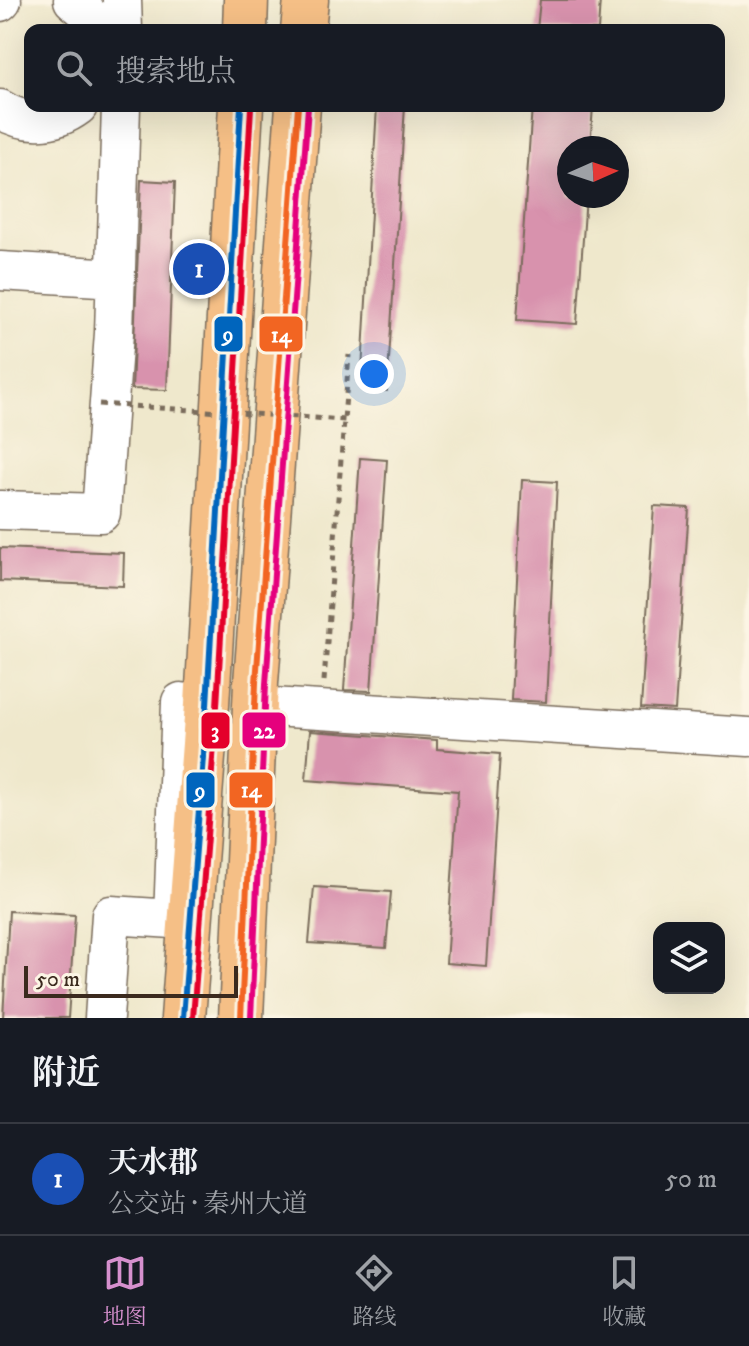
<!DOCTYPE html>
<html lang="zh">
<head>
<meta charset="utf-8">
<style>
	body { margin:0; font-family:"IM FELL DW Pica","Noto Serif SC",serif; background:#20242c; color:#f1f3f6 }
	.controls { position:absolute; right:24px; bottom:24px; display:grid; overflow:hidden; border-radius:16px; box-shadow:0 8px 32px #0002 }
	.controls button { width:72px; height:72px; display:grid; place-items:center; padding:0; border:0; border-bottom:2px solid #363941; background:#171b24; color:#f1f3f6; font:40px sans-serif }
	.compass { position:absolute; left:557px; top:136px; width:72px; height:72px; border-radius:50%; background:#171b24; box-shadow:0 8px 32px #0002; rotate:87deg }
	.scale { position:absolute; left:24px; bottom:20px; width:214px; box-sizing:border-box; padding-left:8px; border:4px solid #3b2a1e; border-top:0; font-size:22px; line-height:28px; white-space:nowrap; color:#3b2a1e; -webkit-text-stroke:6px #fcf5e5; paint-order:stroke }
	.you { position:absolute; left:374px; top:374px; width:28px; height:28px; margin:-20px; border:6px solid #fff; border-radius:50%; background:#1a73e8; box-shadow:0 0 0 12px #1a73e833 }
	.badge { display:grid; place-items:center; width:52px; height:52px; border-radius:50%; background:#d690ce; color:#fff; font-size:26px; font-weight:700 }
	.pin { position:absolute; translate:-50% -50%; border:4px solid #fff; box-shadow:0 2px 8px #0006 }
	.list { margin:0; padding:0; list-style:none }
	h2 { display:flex; justify-content:space-between; align-items:center; height:104px; margin:0; padding:0 32px; font-size:34px }
	h2 small { font-size:26px; font-weight:400; color:#9ea1a6 }
	.list li { display:grid; grid-template-columns:52px 1fr auto; gap:24px; align-items:center; box-sizing:border-box; height:112px; padding:0 32px; border-top:2px solid #363941 }
	.list b { display:block; font-size:30px; white-space:nowrap }
	.list p { margin:0; font-size:26px; white-space:nowrap; color:#9ea1a6 }
	.list em { font-size:26px; font-style:normal; color:#9ea1a6 }
	.icon { flex:none; width:44px; height:44px; fill:none; stroke:currentColor; stroke-width:2; stroke-linecap:round; stroke-linejoin:round }
	.map { position:relative; flex:none; width:749px; height:1018px; overflow:hidden }
	.search { position:absolute; background:#171b24; box-shadow:0 8px 32px #0002; left:24px; right:24px; top:24px; height:88px; display:flex; align-items:center; gap:20px; box-sizing:border-box; padding:0 28px; border-radius:16px; color:#9ea1a6; font-size:30px }
	.sheet { height:216px; background:#171b24 }
	nav { display:flex; justify-content:space-around; align-items:center; box-sizing:border-box; height:112px; border-top:2px solid #363941; background:#171b24; font-size:22px; color:#9ea1a6 }
	nav a { display:grid; justify-items:center; gap:4px }
	nav .on { color:#d690ce }
	.map>svg:first-child { display:block }
</style>
</head>
<body>
<div class="map">
<svg width="749" height="1018" viewBox="0 0 749 1018">
	<rect width="100%" height="100%" fill="#fcf5e5"/>
	<filter id="ink" filterUnits="userSpaceOnUse"><feTurbulence type="fractalNoise" baseFrequency=".0125" numOctaves="2"/><feDisplacementMap in="SourceGraphic" scale="16" xChannelSelector="R" yChannelSelector="G"/><feConvolveMatrix kernelMatrix="1 2 1 2 8 2 1 2 1" color-interpolation-filters="sRGB"/></filter>
	<filter id="wash" filterUnits="userSpaceOnUse"><feTurbulence type="fractalNoise" baseFrequency=".006" numOctaves="4" result="noise"/><feDisplacementMap in="SourceGraphic" scale="32" xChannelSelector="R" yChannelSelector="G"/><feGaussianBlur stdDeviation="1.8" result="paint"/><feColorMatrix in="noise" values="0 0 0 0 0 0 0 0 0 0 0 0 0 0 0 0 0 1.4 0 .05"/><feComposite in="paint" operator="in"/></filter>
	<g filter="url(#wash)">
		<rect width="100%" height="100%" fill="#efe8cc"/>
		<g id="blocks">
			<path fill="#d892ad" d="M540,0h60l-2,30h-61z
				M377,106h28l-18,285 -26,-2z
				M532,106h61l-3,42h-21v48h17l-9,128 -60,-4z
				M141,180l34,2 -8,208 -35,-1z
				M360,458l27,2 -16,231 -27,-1z
				M522,480l35,2 -11,220 -35,-2z
				M654,506l35,2 -14,202 -34,-2z
				M0,548l124,5 -1,33 -123,-5z
				M310,731l127,9v9l63,5 -14,212 -40,-3 12,-172 -152,-11z
				M314,887l77,5 -5,56 -77,-5z
				M9,911l66,4 -7,103h-65z"/>
		</g>
	</g>
	<g filter="url(#ink)">
		<use href="#blocks" fill-opacity="0" stroke="#7a6c5b" stroke-width="2"/>
		<g fill="none" stroke-linecap="round" stroke-linejoin="round">
			<defs>
				<path id="minor" d="M73,0l12,10 12,20
					M122,0l1,30
					M0,2l2,-2
					M0,109c25,16 54,15 78,-3
					M0,271l116,7
					M0,510l101,3 13,-180 7,-227
					M256,706l493,31
					M104,1018l7,-103 62,4 8,-217 26,3"/>
				<path id="highway" d="M245,30l1,-30
					M303,30l3,-30
					M183,1018l24,-313 34,-599
					M241,1018l15,-335 42,-577"/>
			</defs>
			<use href="#minor" stroke="#7a6c5b" stroke-width="41"/>
			<use href="#highway" stroke="#7a6c5b" stroke-width="47"/>
			<path stroke="#7a6c5b" stroke-width="5" stroke-dasharray="6 6" stroke-linecap="butt" d="M324,681l25,-326"/>
			<use href="#minor" stroke="#fff" stroke-width="38"/>
			<use href="#highway" stroke="#f5bf86" stroke-width="44"/>
			<path stroke="#7a6c5b" stroke-width="5" stroke-dasharray="6 6" stroke-linecap="butt" d="M99,404l246,16"/>
			<defs>
				<path id="bus-1" d="M241,1018l15,-335 42,-577"/>
				<path id="bus-2" d="M251,1018l15,-334 42,-577"/>
				<path id="bus-3" d="M183,1018l24,-313 34,-599"/>
				<path id="bus-4" d="M193,1018l24,-312 34,-599"/>
			</defs>
			<use href="#bus-1" stroke="#fcf5e5" stroke-width="12"/>
			<use href="#bus-2" stroke="#fcf5e5" stroke-width="12"/>
			<use href="#bus-3" stroke="#fcf5e5" stroke-width="12"/>
			<use href="#bus-4" stroke="#fcf5e5" stroke-width="12"/>
			<use href="#bus-1" stroke="#f26522" stroke-width="6"/>
			<use href="#bus-2" stroke="#e5007d" stroke-width="6"/>
			<use href="#bus-3" stroke="#0065bd" stroke-width="6"/>
			<use href="#bus-4" stroke="#e4002b" stroke-width="6"/>
		</g>
	</g>
	<g stroke="#fcf5e5" stroke-width="3">
		<rect x="258" y="315" width="46" height="38" rx="8" fill="#f26522"/>
		<rect x="213" y="315" width="31" height="38" rx="8" fill="#0065bd"/>
		<rect x="241" y="711" width="46" height="38" rx="8" fill="#e5007d"/>
		<rect x="200" y="711" width="31" height="39" rx="8" fill="#e4002b"/>
		<rect x="228" y="771" width="46" height="38" rx="8" fill="#f26522"/>
		<rect x="185" y="771" width="31" height="38" rx="8" fill="#0065bd"/>
	</g>
	<g font-size="22" text-anchor="middle" font-weight="bold" fill="#fff">
		<text x="281" y="342">14</text>
		<text x="228" y="342">9</text>
		<text x="264" y="738">22</text>
		<text x="215" y="738">3</text>
		<text x="251" y="797">14</text>
		<text x="200" y="798">9</text>
	</g>
</svg>
<div class="controls">
<button><svg class="icon" aria-label="layers" viewBox="0 0 24 24"><path d="M12 4l9 5-9 5-9-5zM3 14l9 5 9-5"/></svg></button>
</div>
<svg class="compass" viewBox="-18 -18 36 36"><path d="M0-13l5 13h-10z" fill="#e53935"/><path d="M0 13l5-13h-10z" fill="#9ea1a6"/></svg>
<div class="scale">50 m</div>
<div class="you"></div>
<div class="pin badge" style="left:199px;top:269px;background:#1a4fb4">1</div>
<div class="search"><svg class="icon" aria-label="search" viewBox="0 0 24 24"><circle cx="10" cy="10" r="6"/><path d="M15 15l6 6"/></svg>搜索地点</div>
</div>
<section class="sheet">
<h2>附近<small></small></h2>
<ul class="list">
<li><span class="badge" style="background:#1a4fb4">1</span><div><b>天水郡</b><p>公交站 · 秦州大道</p></div><em>50 m</em></li>
</ul>
</section>
<nav>
<a class="on"><svg class="icon" aria-label="map" viewBox="0 0 24 24"><path d="M3 6l6-2 6 2 6-2v14l-6 2-6-2-6 2zM9 4v14M15 6v14"/></svg>地图</a>
<a><svg class="icon" aria-label="directions" viewBox="0 0 24 24"><path d="M12 3l9 9-9 9-9-9zM9 14v-3h6M13 9l2 2-2 2"/></svg>路线</a>
<a><svg class="icon" aria-label="saved" viewBox="0 0 24 24"><path d="M7 4h10v16l-5-4-5 4z"/></svg>收藏</a>
</nav>
</body>
</html>
